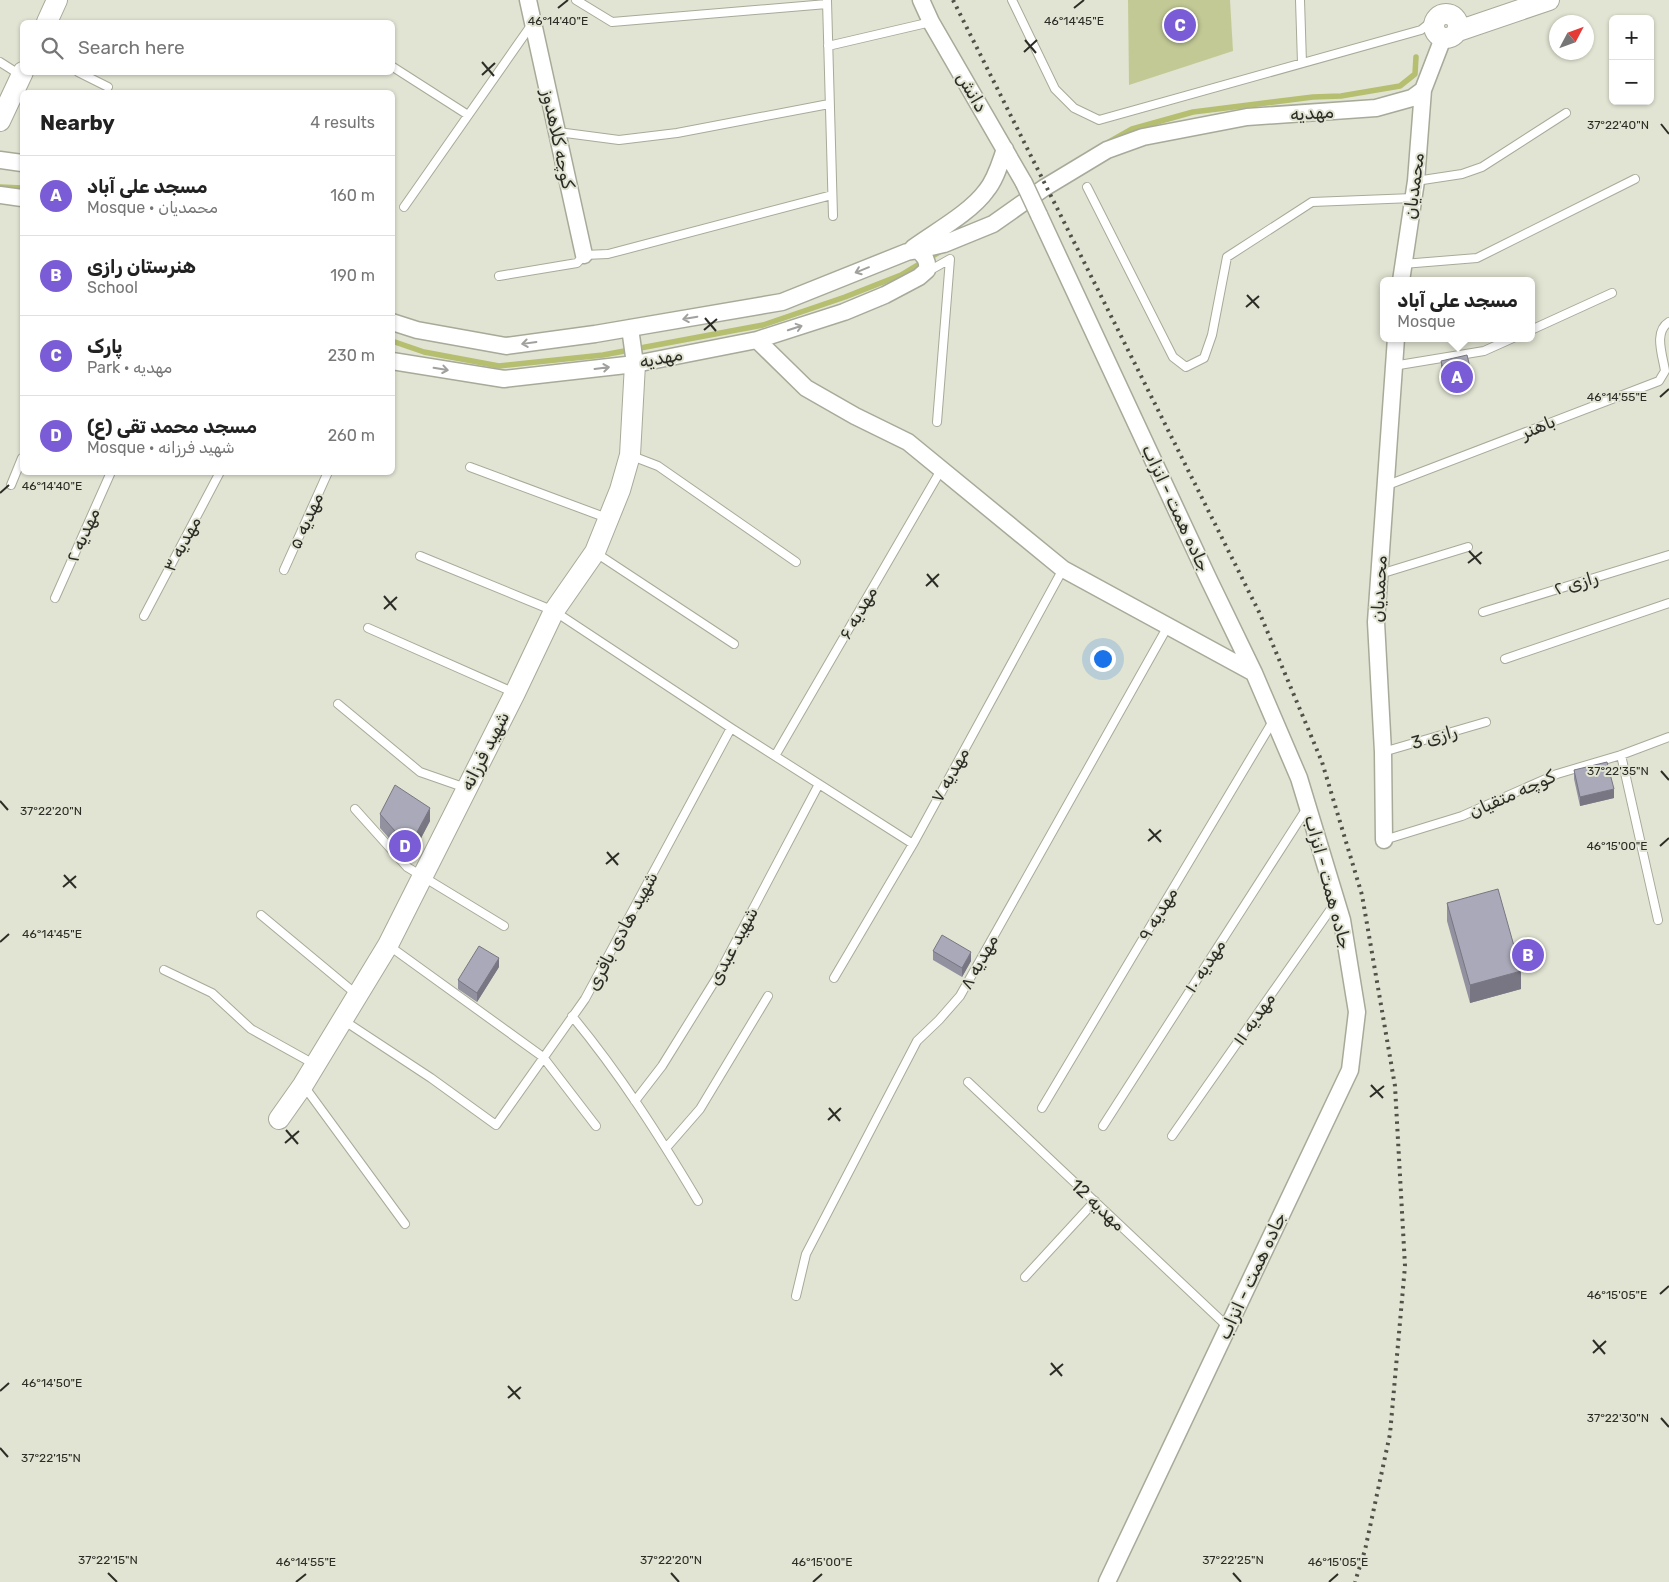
<!DOCTYPE html>
<html lang="en">
<head>
<meta charset="utf-8">
<style>
	body { margin:0; font-family:Rubik,"Noto Naskh Arabic",sans-serif; background:#f2f2f2; color:#222 }
	.controls { position:absolute; right:15px; top:15px; display:grid; overflow:hidden; border-radius:8px; box-shadow:0 1px 4px #0004 }
	.controls button { width:45px; height:45px; display:grid; place-items:center; padding:0; border:0; border-bottom:1px solid #e0e0e0; background:#fff; color:#222; font:25px sans-serif }
	.compass { position:absolute; left:1549px; top:15px; width:45px; height:45px; border-radius:50%; background:#fff; box-shadow:0 1px 4px #0004; rotate:49deg }
	.you { position:absolute; left:1102px; top:658px; width:18px; height:18px; margin:-12px; border:4px solid #fff; border-radius:50%; background:#1a73e8; box-shadow:0 0 0 8px #1a73e833 }
	.badge { display:grid; place-items:center; width:32px; height:32px; border-radius:50%; background:#795cd6; color:#fff; font-size:16px; font-weight:700 }
	.pin { position:absolute; translate:-50% -50%; border:2px solid #fff; box-shadow:0 1px 5px #0006 }
	.popup { position:absolute; left:1380px; top:277px; width:155px; height:65px; box-sizing:border-box; display:grid; place-content:center; border-radius:8px; background:#fff; filter:drop-shadow(0 1px 4px #0005); font-size:16px; white-space:nowrap; color:#767676 }
	.popup b { font-size:19px; color:#222 }
	.popup::after { content:''; position:absolute; left:50%; top:100%; margin-left:-10px; border:10px solid transparent; border-top-color:#fff }
	.list { margin:0; padding:0; list-style:none }
	h2 { display:flex; justify-content:space-between; align-items:center; height:65px; margin:0; padding:0 20px; font-size:21px }
	h2 small { font-size:16px; font-weight:400; color:#767676 }
	.list li { display:grid; grid-template-columns:32px 1fr auto; gap:15px; align-items:center; box-sizing:border-box; height:80px; padding:0 20px; border-top:1px solid #e0e0e0 }
	.list b { display:block; font-size:19px; white-space:nowrap }
	.list p { margin:0; font-size:16px; white-space:nowrap; color:#767676 }
	.list em { font-size:16px; font-style:normal; color:#767676 }
	.icon { flex:none; width:28px; height:28px; fill:none; stroke:currentColor; stroke-width:2; stroke-linecap:round; stroke-linejoin:round }
	.map { position:relative; flex:none; width:1669px; height:1582px; overflow:hidden }
	.search { position:absolute; background:#fff; box-shadow:0 1px 4px #0004; left:20px; top:20px; width:375px; height:55px; display:flex; align-items:center; gap:12px; box-sizing:border-box; padding:0 18px; border-radius:8px; color:#767676; font-size:19px }
	.panel { position:absolute; background:#fff; box-shadow:0 1px 4px #0004; left:20px; top:90px; width:375px; height:385px; border-radius:8px }
	.map>svg:first-child { display:block }
</style>
</head>
<body>
<div class="map">
<svg width="1669" height="1582" viewBox="0 0 1669 1582">
	<rect width="100%" height="100%" fill="#e1e4d2"/>
	<path fill="#c3c995" d="M1128,0h102l3,51 -104,34z"/>
	<g fill="none" stroke-linecap="round" stroke-linejoin="round">
		<path stroke="#b6be6f" stroke-width="5.5" d="M1109,142l23,-13 61,-17 120,-15 28,-1 59,-10 15,-12 1,-17
			M0,187l22,1
			M392,341l32,11 75,14 104,-11 160,-30 82,-28 56,-22 40,-24"/>
		<defs>
			<path id="service" d="M576,0l36,22 215,-18
				M1012,0l43,89 19,19 25,12 322,-90 15,-12
				M1300,0l2,63
				M827,1l6,215
				M828,46l103,-24
				M0,62l22,14
				M393,67l75,48
				M78,72l30,15
				M558,132l61,8 58,-7 152,-29
				M1416,181l46,-7 20,-7 84,-54
				M1087,187l86,170 13,10 18,-9 8,-23 15,-78 85,-55 101,-4
				M404,207l128,-183
				M1403,264l74,-6 158,-79
				M927,272l23,-13 -13,163
				M499,276l78,-13 7,-8 24,-1 224,-59
				M1531,330l81,-37
				M1393,366l91,-15 29,-13
				M632,456l26,10 138,96
				M470,467l137,51
				M11,485l11,-27
				M1385,486l274,-105 6,-10c-2,-15 -12,-39 4,-49
				M596,553l138,91
				M420,556l134,55 177,117 182,116
				M284,570l44,-98
				M1380,574l88,-27
				M55,598l56,-126
				M1483,612l186,-57
				M144,616l76,-144
				M368,628l147,65
				M1505,659l164,-56
				M338,704l82,68 46,16
				M1383,752l103,-30
				M1621,755l37,165
				M775,756l166,-286
				M355,809l52,58 97,59
				M1384,840l78,-24 95,-42 64,-19 48,-18
				M261,915l95,79
				M388,945l155,112 53,69
				M164,970l48,23 39,36 63,35
				M834,978l79,-134 150,-275
				M572,1016c48,58 88,121 126,185
				M343,1020l88,58 65,47 89,-126 146,-271
				M968,1082l260,245
				M304,1086l101,138
				M635,1101l27,-35 54,-87 103,-195
				M1042,1108l231,-387
				M1103,1126l204,-318
				M1172,1136l163,-233
				M666,1148l34,-39 68,-113
				M1025,1277l70,-76
				M796,1296l10,-42 111,-213 22,-21 21,-24 208,-370"/>
			<path id="minor" d="M528,0l56,255
				M921,0l10,22 93,161
				M0,160l22,3
				M0,195l22,3
				M1039,215l169,363 46,95 45,105 43,142 15,92 -7,58 -243,512
				M913,248c22,-16 58,-36 73,-57 10,-12 14,-28 19,-42
				M918,250l26,-6 49,-20 51,-36 63,-38 36,-13 104,-20 129,-9 36,-10 11,-8 20,-52
				M1401,281l15,-100 7,-91
				M392,322l25,8 89,16 89,-12 187,-32 125,-50 11,-2c7,7 10,10 9,20l-8,7 -34,18 -41,17 -87,28 -122,24 -131,15 -112,-18
				M630,328l5,36
				M757,340l49,48 49,28 53,26 155,127 191,104
				M1384,840l-1,-88 -7,-130 20,-284"/>
			<path id="tertiary" d="M1434 26a12 12 0 1 1 24 0a12 12 0 1 1-24 0Z
				M47,22l10,-22
				M1458,31l91,-31
				M0,121l23,-49
				M279,1119l24,-34 85,-140 127,-252 39,-82 41,-59 25,-62 10,-35 5,-91"/>
		</defs>
		<use href="#service" stroke="#a8aa99" stroke-width="10"/>
		<use href="#minor" stroke="#a8aa99" stroke-width="19"/>
		<use href="#tertiary" stroke="#a8aa99" stroke-width="22"/>
		<use href="#service" stroke="#fff" stroke-width="8"/>
		<use href="#minor" stroke="#fff" stroke-width="16"/>
		<use href="#tertiary" stroke="#fff" stroke-width="20"/>
		<path stroke="#505148" stroke-width="4" stroke-dasharray="2.5 5" stroke-linecap="butt" d="M953,0l307,614 62,148 40,133 33,191 10,180 -15,168 -25,116 -10,32"/>
		<defs>
			<path id="minor-bridge" d="M1024,183l15,32"/>
		</defs>
		<use href="#minor-bridge" stroke="#a8aa99" stroke-width="19" stroke-linecap="butt"/>
		<use href="#minor-bridge" stroke="#fff" stroke-width="16"/>
	</g>
	<path fill="#92919f" d="M1441,361l31,23 -26,6 -5,-20z
		M1574,770l40,28 -34,8 -6,-27z
		M380,814l50,7 -21,40 -29,-33z
		M1447,903l74,86 -51,14 -23,-82z
		M933,951l38,10 -9,16 -29,-17z
		M499,967l-22,35 -19,-13v-9z"/>
	<path fill="#777682" d="M1472,375v9l-26,6v-9z
		M1614,789v9l-34,8v-9z
		M430,808v13l-21,40v-14z
		M971,952v9l-9,16v-9z
		M499,958v9l-22,35v-9z
		M1521,971v18l-51,14v-18z"/>
	<path fill="#aaa9b9" stroke="#777682" d="M1467,355l5,20 -26,6 -5,-20z
		M1607,762l7,27 -34,8 -6,-27z
		M395,785l35,23 -21,39 -29,-33z
		M1498,889l23,82 -51,14 -23,-82z
		M942,935l29,17 -9,16 -29,-17z
		M479,946l20,12 -22,35 -19,-13z"/>
	<defs><path id="oneway-shaft" d="M-6 0H5M1.5-3L5.5 0L1.5 3" fill="none" stroke-width="1.6" stroke-linecap="round" stroke-linejoin="round" transform="scale(1.25)"/></defs>
	<g stroke="#a0a09d">
		<use href="#oneway-shaft" transform="translate(862 270) rotate(158)"/>
		<use href="#oneway-shaft" transform="translate(690 318) rotate(170)"/>
		<use href="#oneway-shaft" transform="translate(795 328) rotate(-18)"/>
		<use href="#oneway-shaft" transform="translate(529 343) rotate(172)"/>
		<use href="#oneway-shaft" transform="translate(602 368) rotate(-7)"/>
		<use href="#oneway-shaft" transform="translate(441 369) rotate(9)"/>
	</g>
	<path fill="none" stroke="#2c2d26" stroke-width="2" d="M558,8l10,-8M1074,8l10,-8M1025,40l11,13M1024,52l13,-12M482,62l12,14M482,75l13,-12M1661,124l8,10M1247,295l12,13M1246,307l13,-11M705,318l11,13M704,330l13,-11M1660,397l9,-8M0,493l9,-8M1469,551l12,13M1468,563l14,-11M927,574l11,13M926,586l13,-12M384,596l12,14M384,609l13,-12M1661,771l8,9M0,801l8,9M1149,829l12,13M1148,841l13,-11M1660,846l9,-8M607,852l11,13M606,864l13,-11M64,875l12,13M63,887l13,-11M0,942l9,-8M1371,1085l12,13M1370,1097l14,-11M829,1108l11,13M828,1120l13,-12M286,1130l12,14M285,1143l14,-12M1660,1294l9,-8M1593,1340l12,14M1593,1353l13,-12M1051,1363l11,13M1050,1375l13,-11M508,1386l12,13M0,1391l9,-8M508,1398l13,-11M1661,1418l8,9M0,1448l8,9M108,1573l9,9M671,1573l8,9M1233,1573l8,9M296,1582l10,-8M813,1582l9,-8M1329,1582l9,-8"/>
	<g text-anchor="middle" stroke-width="4" stroke-linejoin="round" paint-order="stroke">
		<g font-size="18" fill="#2c2d26" stroke="#e1e4d2">
			<text transform="translate(972 92) rotate(60)" y="6">دانش</text>
			<text transform="translate(1312 113) rotate(-4)" y="6">مهدیه</text>
			<text transform="translate(558 139) rotate(78)" y="6">کوچه کلاهدوز</text>
			<text transform="translate(1414 186) rotate(-83)" y="6">محمدیان</text>
			<text transform="translate(661 358) rotate(-11)" y="6">مهدیه</text>
			<text transform="translate(1538 427) rotate(-22)" y="6">باهنر</text>
			<text transform="translate(1176 508) rotate(65)" y="6">جاده همت - انزاب</text>
			<text transform="translate(306 521) rotate(-66)" y="6">مهدیه ۵</text>
			<text transform="translate(83 535) rotate(-66)" y="6">مهدیه ۲</text>
			<text transform="translate(182 544) rotate(-62)" y="6">مهدیه ۳</text>
			<text transform="translate(1576 583) rotate(-17)" y="6">رازی ۲</text>
			<text transform="translate(1379 589) rotate(-87)" y="6">محمدیان</text>
			<text transform="translate(858 613) rotate(-60)" y="6">مهدیه ۶</text>
			<text transform="translate(1434 737) rotate(-16)" y="6">رازی 3</text>
			<text transform="translate(485 751) rotate(-63)" y="6">شهید فرزانه</text>
			<text transform="translate(950 775) rotate(-61)" y="6">مهدیه ۷</text>
			<text transform="translate(1512 794) rotate(-24)" y="6">کوچه متقیان</text>
			<text transform="translate(1328 882) rotate(75)" y="6">جاده همت - انزاب</text>
			<text transform="translate(1158 914) rotate(-59)" y="6">مهدیه ۹</text>
			<text transform="translate(622 931) rotate(-62)" y="6">شهید هادی باقری</text>
			<text transform="translate(733 946) rotate(-62)" y="6">شهید عبدی</text>
			<text transform="translate(979 962) rotate(-61)" y="6">مهدیه ۸</text>
			<text transform="translate(1205 966) rotate(-57)" y="6">مهدیه ۱۰</text>
			<text transform="translate(1254 1019) rotate(-55)" y="6">مهدیه ۱۱</text>
			<text transform="translate(1098 1205) rotate(43)" y="6">مهدیه 12</text>
			<text transform="translate(1252 1276) rotate(-65)" y="6">جاده همت - انزاب</text>
		</g>
	</g>
	<g font-size="12" text-anchor="middle" fill="#2c2d26" stroke="#e1e4d2" stroke-width="4" stroke-linejoin="round" paint-order="stroke">
		<text x="558" y="25">46°14'40"E</text>
		<text x="1074" y="25">46°14'45"E</text>
		<text x="1618" y="129">37°22'40"N</text>
		<text x="1617" y="401">46°14'55"E</text>
		<text x="52" y="490">46°14'40"E</text>
		<text x="1618" y="775">37°22'35"N</text>
		<text x="51" y="815">37°22'20"N</text>
		<text x="1617" y="850">46°15'00"E</text>
		<text x="52" y="938">46°14'45"E</text>
		<text x="1617" y="1299">46°15'05"E</text>
		<text x="52" y="1387">46°14'50"E</text>
		<text x="1618" y="1422">37°22'30"N</text>
		<text x="51" y="1462">37°22'15"N</text>
		<text x="108" y="1564">37°22'15"N</text>
		<text x="671" y="1564">37°22'20"N</text>
		<text x="1233" y="1564">37°22'25"N</text>
		<text x="306" y="1566">46°14'55"E</text>
		<text x="822" y="1566">46°15'00"E</text>
		<text x="1338" y="1566">46°15'05"E</text>
	</g>
</svg>
<div class="controls">
<button>+</button>
<button>−</button>
</div>
<svg class="compass" viewBox="-18 -18 36 36"><path d="M0-13l5 13h-10z" fill="#e53935"/><path d="M0 13l5-13h-10z" fill="#767676"/></svg>
<div class="you"></div>
<div class="pin badge" style="left:1457px;top:377px">A</div>
<div class="popup"><b>مسجد علی آباد</b>Mosque</div>
<div class="pin badge" style="left:1528px;top:955px">B</div>
<div class="pin badge" style="left:1180px;top:25px">C</div>
<div class="pin badge" style="left:405px;top:846px">D</div>
<div class="search"><svg class="icon" aria-label="search" viewBox="0 0 24 24"><circle cx="10" cy="10" r="6"/><path d="M15 15l6 6"/></svg>Search here</div>
<section class="panel">
<h2>Nearby<small>4 results</small></h2>
<ul class="list">
<li><span class="badge">A</span><div><b>مسجد علی آباد</b><p>Mosque · محمدیان</p></div><em>160 m</em></li>
<li><span class="badge">B</span><div><b>هنرستان رازی</b><p>School</p></div><em>190 m</em></li>
<li><span class="badge">C</span><div><b>پارک</b><p>Park · مهدیه</p></div><em>230 m</em></li>
<li><span class="badge">D</span><div><b>مسجد محمد تقی (ع)</b><p>Mosque · شهید فرزانه</p></div><em>260 m</em></li>
</ul>
</section>
</div>
</body>
</html>
